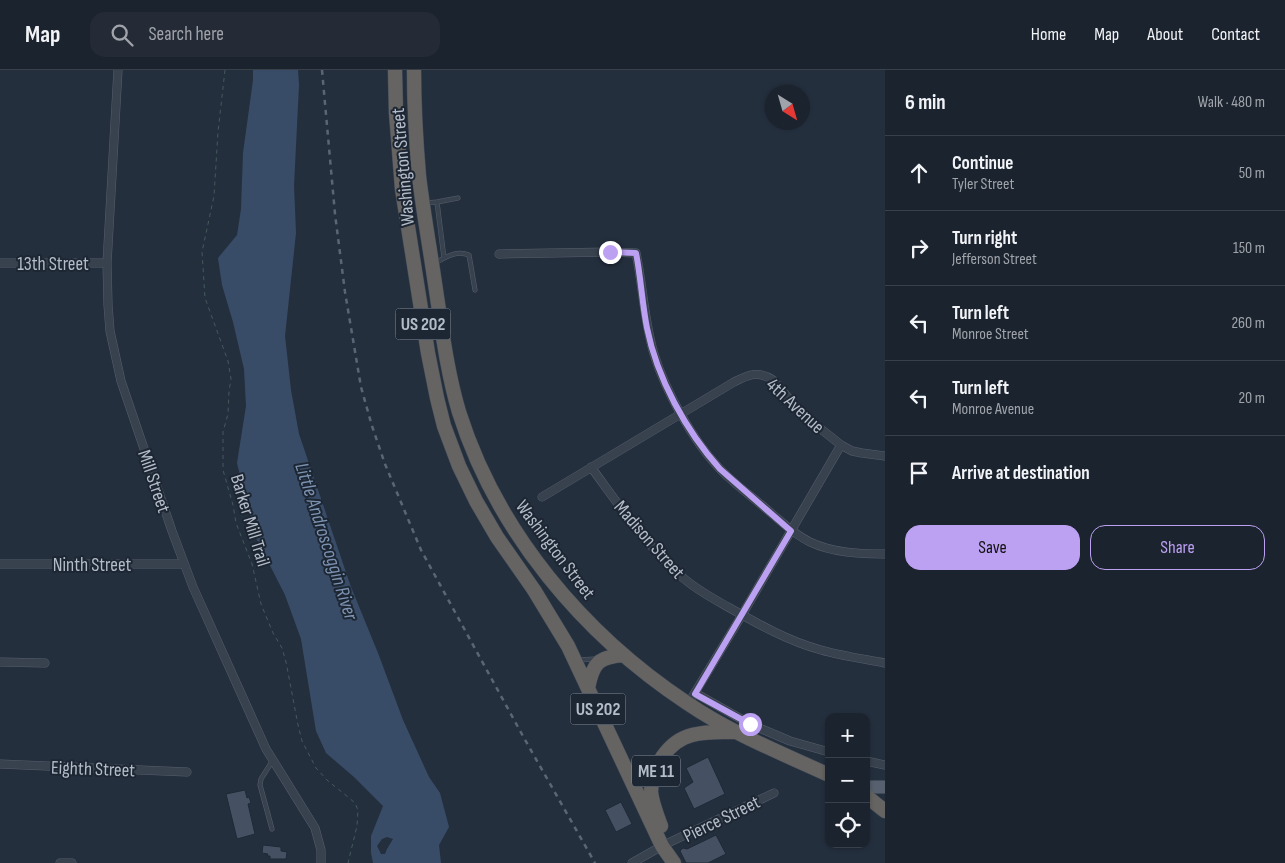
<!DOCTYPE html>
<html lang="en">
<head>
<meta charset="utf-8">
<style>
	body { margin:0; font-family:"Sofia Sans Condensed",sans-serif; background:#242b36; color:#f1f3f6 }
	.controls { position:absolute; right:15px; bottom:15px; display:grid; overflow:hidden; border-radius:10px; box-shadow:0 1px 4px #0004 }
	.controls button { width:45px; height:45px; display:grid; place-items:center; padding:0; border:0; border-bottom:1px solid #39404a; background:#1b232e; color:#f1f3f6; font:25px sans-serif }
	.compass { position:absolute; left:765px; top:15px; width:45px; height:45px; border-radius:50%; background:#1b232e; box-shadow:0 1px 4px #0004; rotate:143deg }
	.stop { position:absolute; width:15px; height:15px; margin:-11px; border:4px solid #bca0f2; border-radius:50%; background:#fff }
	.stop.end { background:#bca0f2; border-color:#fff; box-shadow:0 1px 5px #0008 }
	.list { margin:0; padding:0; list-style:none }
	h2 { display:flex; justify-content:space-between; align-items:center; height:65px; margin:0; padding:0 20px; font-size:21px }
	h2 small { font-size:16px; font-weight:400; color:#a0a4aa }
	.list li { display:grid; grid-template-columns:32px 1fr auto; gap:15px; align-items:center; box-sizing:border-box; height:75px; padding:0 20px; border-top:1px solid #39404a }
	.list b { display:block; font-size:19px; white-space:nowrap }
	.list p { margin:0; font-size:16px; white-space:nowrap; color:#a0a4aa }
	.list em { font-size:16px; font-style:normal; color:#a0a4aa }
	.actions { display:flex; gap:10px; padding:15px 20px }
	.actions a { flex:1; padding:11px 0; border:1px solid #bca0f2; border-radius:15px; text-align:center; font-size:18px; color:#bca0f2 }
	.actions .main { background:#bca0f2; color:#111 }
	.icon { flex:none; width:28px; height:28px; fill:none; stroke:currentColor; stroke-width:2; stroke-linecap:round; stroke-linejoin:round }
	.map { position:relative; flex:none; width:885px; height:793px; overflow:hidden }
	header { display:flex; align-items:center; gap:30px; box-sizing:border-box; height:70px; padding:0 25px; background:#1b232e; border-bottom:1px solid #39404a }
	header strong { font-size:24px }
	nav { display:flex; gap:28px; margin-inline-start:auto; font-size:18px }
	.search { width:350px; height:45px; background:#242b36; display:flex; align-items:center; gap:12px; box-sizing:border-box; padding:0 18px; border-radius:15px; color:#a0a4aa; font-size:19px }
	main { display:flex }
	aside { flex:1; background:#1b232e }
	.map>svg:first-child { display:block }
</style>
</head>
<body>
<header>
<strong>Map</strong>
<div class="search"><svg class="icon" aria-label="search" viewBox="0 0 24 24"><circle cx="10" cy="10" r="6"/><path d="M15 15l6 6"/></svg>Search here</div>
<nav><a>Home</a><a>Map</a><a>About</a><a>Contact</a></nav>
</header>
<main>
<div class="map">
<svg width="885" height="793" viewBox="0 0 885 793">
	<rect width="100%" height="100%" fill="#242f3e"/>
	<path fill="#394c67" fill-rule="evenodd" d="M253,0h45l1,15 -5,101 2,47 -11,103 6,54 8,44 52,153 27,66 25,67 26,57 11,16 9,34 -10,18 2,18h-68l-2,-10v-17l12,-30 -29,-29 -28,-24 -10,-22 -15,-92 -16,-44 -30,-59 -18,-73 9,-57 -2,-37 -11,-47 -11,-37 -4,-27 19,-23 4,-26 2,-56 10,-73zM387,767l6,2 -6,10 -2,5h-4l-4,-8 5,-7z"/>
	<path fill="#455162" stroke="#1f2835" d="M708,687l17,37 -31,15 -10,-21 9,-6 -7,-14z
		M245,720l2,8 2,-1 2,6 -3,1 7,30 -18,5 -11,-45z
		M621,732l11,22 -16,8 -11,-22z
		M716,765l10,19 -18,9h-22l-6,-12 3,-3 4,1z
		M263,775l18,2v4l6,1 -1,7h-16v-3h-3l1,-2 -6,-1z"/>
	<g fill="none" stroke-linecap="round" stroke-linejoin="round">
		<defs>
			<path id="service" d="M437,132l21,-4
				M426,133l11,-1 7,56
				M435,193c11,-6 21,-13 34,-8l6,35
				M578,590l17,-1
				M272,759l-12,-44 1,-6 12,-19"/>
			<path id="minor" d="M118,0l-11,193 1,42 2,26 11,50 51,150 21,56 73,162 49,79 6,22v13
				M499,184l111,-2 26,1c7,33 8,68 18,101 11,36 39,87 65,114 16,17 35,30 52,45 13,11 24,22 39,29 23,11 51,12 75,12
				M0,193h107
				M591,397c28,38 55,78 90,109 14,13 31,22 47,31 30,17 60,34 93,43 21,6 43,9 64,13
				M542,427l192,-115c14,-7 24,-12 39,-2l29,34 39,31 11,6 10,2 23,3
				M0,494h184
				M0,592l45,1
				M695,623l55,31 40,17 39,11
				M688,634l54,-89 99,-170
				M866,691l19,4
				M0,694l187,8
				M668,773l106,-50
				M60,793h12
				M632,793l30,-17"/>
			<path id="primary" d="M866,717h19"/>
			<path id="trunk" d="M395,0l1,43 6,76 26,164 9,45 7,28 15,40 17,35 21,36 37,53 34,56 94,200 12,17
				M414,0c0,35 2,71 5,106 4,34 10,67 15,101 7,45 12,91 25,135 38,120 124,222 228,291 44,30 94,50 142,72
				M588,618c5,-25 10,-31 36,-33
				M866,726l19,15
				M661,756c-4,-11 -9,-23 -10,-34 0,-24 17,-51 41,-57 14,-4 29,-3 43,-3"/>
		</defs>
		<use href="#service" stroke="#565f6c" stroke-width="5"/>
		<use href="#minor" stroke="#565f6c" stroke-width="9"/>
		<use href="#primary" stroke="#414a57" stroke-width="14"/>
		<use href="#trunk" stroke="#434c59" stroke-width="15"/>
		<path stroke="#44595c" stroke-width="1" stroke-dasharray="4 4" stroke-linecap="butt" d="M225,0l-7,62 -4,64 -12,56 3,46 23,63 3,18 -2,12 -1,23 -5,18v38l10,35 3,18 16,41 9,40 12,29 9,15 4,14 12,63 4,16 14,27 12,13 20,16 7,6 3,7 -1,16 -9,37"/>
		<use href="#service" stroke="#38414e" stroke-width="4"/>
		<use href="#minor" stroke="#38414e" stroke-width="8"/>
		<use href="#primary" stroke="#56606e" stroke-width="12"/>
		<use href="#trunk" stroke="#656462" stroke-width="14"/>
		<path stroke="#5a6575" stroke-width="2.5" stroke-dasharray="5 5" stroke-linecap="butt" d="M322,0l13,144 10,78 16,95 11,39 13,38 36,86 103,188 71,125"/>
	</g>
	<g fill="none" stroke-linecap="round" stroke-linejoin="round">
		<path stroke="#bca0f2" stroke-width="6" d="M610,182l26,1c5,25 6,50 11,75 10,50 39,103 73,141l71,62 -96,163 55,30"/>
	</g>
	<g text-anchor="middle" stroke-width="4" stroke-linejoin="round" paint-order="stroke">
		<g fill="#1d2633" stroke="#878f9c" stroke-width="1">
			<rect x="395.5" y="238.5" width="55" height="31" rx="4"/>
			<rect x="570.5" y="623.5" width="55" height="31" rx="4"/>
			<rect x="632" y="685.5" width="48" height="31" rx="4"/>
		</g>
		<g font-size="18" font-weight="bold" fill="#b4bcc9">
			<text x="423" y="260">US 202</text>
			<text x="598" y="645">US 202</text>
			<text x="656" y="707">ME 11</text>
		</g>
		<g font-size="19" fill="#b4bcc9" stroke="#1d2633">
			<text transform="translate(402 97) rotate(-95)" y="7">Washington Street</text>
			<text x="53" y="200">13th Street</text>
			<text transform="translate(796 335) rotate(43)" y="7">4th Avenue</text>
			<text transform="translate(155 411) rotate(71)" y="7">Mill Street</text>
			<text transform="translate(251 450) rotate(73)" y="7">Barker Mill Trail</text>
			<text transform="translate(650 469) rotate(49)" y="7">Madison Street</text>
			<text transform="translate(556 479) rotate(53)" y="7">Washington Street</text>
			<text x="92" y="501">Ninth Street</text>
			<text transform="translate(93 698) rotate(2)" y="7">Eighth Street</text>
			<text transform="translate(721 748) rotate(-26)" y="7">Pierce Street</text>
		</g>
		<g font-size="20" font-style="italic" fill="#7c92b1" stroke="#1d2633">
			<text transform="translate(327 471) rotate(72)" y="7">Little Androscoggin River</text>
		</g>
	</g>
</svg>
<div class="controls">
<button>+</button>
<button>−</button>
<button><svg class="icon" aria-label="locate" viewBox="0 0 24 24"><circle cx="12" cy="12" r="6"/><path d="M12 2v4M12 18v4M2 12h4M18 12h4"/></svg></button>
</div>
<svg class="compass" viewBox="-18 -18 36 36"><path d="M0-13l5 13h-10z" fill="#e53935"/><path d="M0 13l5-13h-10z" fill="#a0a4aa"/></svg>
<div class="stop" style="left:750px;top:654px"></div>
<div class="stop end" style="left:610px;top:182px"></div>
</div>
<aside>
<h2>6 min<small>Walk · 480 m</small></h2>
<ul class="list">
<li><svg class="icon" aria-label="ahead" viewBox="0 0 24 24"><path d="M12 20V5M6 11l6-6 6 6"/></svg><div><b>Continue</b><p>Tyler Street</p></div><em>50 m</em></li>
<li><svg class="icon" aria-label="right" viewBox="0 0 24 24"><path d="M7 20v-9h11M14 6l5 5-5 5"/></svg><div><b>Turn right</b><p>Jefferson Street</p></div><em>150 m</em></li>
<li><svg class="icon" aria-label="left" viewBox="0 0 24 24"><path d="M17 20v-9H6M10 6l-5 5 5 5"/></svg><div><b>Turn left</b><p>Monroe Street</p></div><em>260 m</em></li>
<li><svg class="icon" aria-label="left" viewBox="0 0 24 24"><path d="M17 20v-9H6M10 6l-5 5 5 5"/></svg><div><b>Turn left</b><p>Monroe Avenue</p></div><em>20 m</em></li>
<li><svg class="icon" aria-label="arrive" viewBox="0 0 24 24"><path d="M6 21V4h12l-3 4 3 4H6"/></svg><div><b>Arrive at destination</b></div></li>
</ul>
<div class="actions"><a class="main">Save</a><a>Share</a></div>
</aside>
</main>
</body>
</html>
